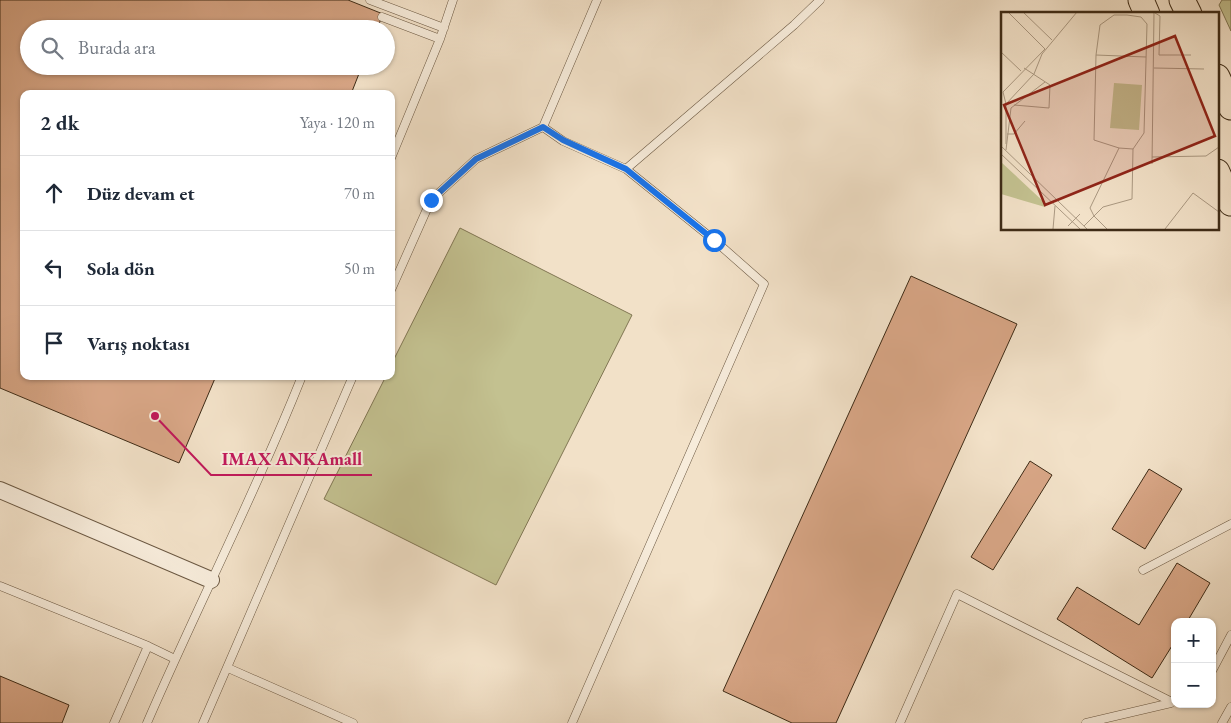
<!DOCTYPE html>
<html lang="tr">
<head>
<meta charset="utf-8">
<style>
	body { margin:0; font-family:"EB Garamond",serif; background:#f2f2f3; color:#1f2937 }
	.controls { position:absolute; right:15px; bottom:15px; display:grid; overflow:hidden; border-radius:10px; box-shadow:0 1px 4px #0004 }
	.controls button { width:45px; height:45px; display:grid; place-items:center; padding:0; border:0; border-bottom:1px solid #e0e1e3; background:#fff; color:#1f2937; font:25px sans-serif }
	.stop { position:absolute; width:15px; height:15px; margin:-11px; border:4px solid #1a73e8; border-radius:50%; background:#fff }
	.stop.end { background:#1a73e8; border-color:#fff; box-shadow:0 1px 5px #0008 }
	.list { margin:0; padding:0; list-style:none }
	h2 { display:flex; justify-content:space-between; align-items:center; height:65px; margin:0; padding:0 20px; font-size:21px }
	h2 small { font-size:16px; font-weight:400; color:#747a83 }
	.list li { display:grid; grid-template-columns:32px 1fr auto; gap:15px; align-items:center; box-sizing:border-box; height:75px; padding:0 20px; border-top:1px solid #e0e1e3 }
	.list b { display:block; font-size:19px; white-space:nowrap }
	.list em { font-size:16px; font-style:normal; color:#747a83 }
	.icon { flex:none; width:28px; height:28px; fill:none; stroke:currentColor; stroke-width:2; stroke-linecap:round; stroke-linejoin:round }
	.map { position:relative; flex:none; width:1231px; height:723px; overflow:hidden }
	.search { position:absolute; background:#fff; box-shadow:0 1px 4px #0004; left:20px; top:20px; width:375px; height:55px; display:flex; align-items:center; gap:12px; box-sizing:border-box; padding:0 18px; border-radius:28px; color:#747a83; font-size:19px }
	.panel { position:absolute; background:#fff; box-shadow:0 1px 4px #0004; left:20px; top:90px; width:375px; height:290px; border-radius:10px }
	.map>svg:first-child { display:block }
</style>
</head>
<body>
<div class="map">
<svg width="1231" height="723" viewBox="0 0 1231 723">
	<rect width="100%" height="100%" fill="#f2e1c8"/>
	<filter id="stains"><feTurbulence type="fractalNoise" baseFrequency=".004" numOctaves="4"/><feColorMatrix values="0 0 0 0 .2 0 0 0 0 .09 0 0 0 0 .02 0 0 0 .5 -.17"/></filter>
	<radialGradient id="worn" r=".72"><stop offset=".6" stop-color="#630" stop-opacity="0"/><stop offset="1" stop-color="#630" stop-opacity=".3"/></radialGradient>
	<path fill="#c3c190" stroke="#807653" d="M1222,0h9v31l-12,-26z
		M460,228l172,87 -136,270 -172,-86 62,-123h5v-11z"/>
	<path fill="#d8a686" stroke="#3e2b16" d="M0,0h348l35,14 -6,15h-348v37h333l-11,28h-9l-6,-3 -1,3h-311v282h192l-37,87 -179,-75z
		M911,276l106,48 -181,399h-44l-69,-32z
		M1030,461l22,14 -59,95 -22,-13z
		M1149,469l33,20 -37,60 -33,-20z
		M1177,563l33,20 -23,39h-12v19l-23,37 -95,-59 20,-32 62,38z
		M0,676l69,29 -7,18h-62z"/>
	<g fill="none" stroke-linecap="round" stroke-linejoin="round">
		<defs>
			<path id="lane" d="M370,0l74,28
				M382,17l58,22
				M543,127l54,-127
				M391,158l49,-119 13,-39
				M626,169l168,-144 26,-25
				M391,290l40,-90 45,-41 67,-32 20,14 63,28 88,71 50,44 -192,439
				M1143,570l88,-46
				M0,586l148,60 -34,77
				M148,646l27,13
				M228,668l125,55
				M1212,671l19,-36
				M147,723c50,-116 108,-229 155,-347
				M203,723l150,-347
				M900,723l57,-129 215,108
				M1086,723l85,-20
				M1222,723l9,-16"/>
			<path id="street" d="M0,490l211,90"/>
			<path id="primary" d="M1141,0l6,14
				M1182,0l7,14
				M1217,77l14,30
				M1217,172l14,31"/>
		</defs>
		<use href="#lane" stroke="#6b5842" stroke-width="9"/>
		<use href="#street" stroke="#6b5842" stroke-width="18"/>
		<use href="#primary" stroke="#3e2b16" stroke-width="27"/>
		<use href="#lane" stroke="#f7ecdb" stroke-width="8"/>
		<use href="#street" stroke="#f7ecdb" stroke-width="16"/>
		<use href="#primary" stroke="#f2e1c8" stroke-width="25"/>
	</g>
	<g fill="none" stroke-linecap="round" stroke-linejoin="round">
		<path stroke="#1a73e8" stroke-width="6" d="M431,200l45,-41 67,-32 20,13 63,29 88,71"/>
	</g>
	<g transform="translate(1001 12)">
		<rect width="218" height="218" fill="#f2e1c8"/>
		<path d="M113,71l28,2 -3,45 -29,-2zM0,150l45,42 -1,3 -44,-13z" fill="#c3c190"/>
		<path fill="none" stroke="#aa9881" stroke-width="1" d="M22,0l29,28M154,1l5,3 -1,39h32M0,40l20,19M95,43l50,2M153,56l50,1M5,92l-3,-12 42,-43 -37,-37M13,93l35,3 1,-23 -26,-17M6,122h7l11,-13M5,132v-40l28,-30 8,-20 35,-42M0,134l86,83M5,138l5,-42 34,-26M0,142l79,75M151,145l54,-1 13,-9M151,152l2,-152M67,214l12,-12M83,214l10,-10 -4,-8 29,-60 14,1 11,-16 3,-109 -6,-7 -14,-2h-13l-14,10 -4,30 -2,85 25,8M52,217l2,-23M106,217l-13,-13 9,-9 29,-8 1,-50M164,217l28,-36 26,19"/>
		<path fill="#8f2418" fill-opacity="0.15" stroke="#8f2418" stroke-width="2.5" d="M174,24l40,100 -170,69 -41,-100z"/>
		<rect width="218" height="218" fill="none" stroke="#3e2b16" stroke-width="2.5"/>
	</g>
	<path fill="none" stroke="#c2185b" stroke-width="2" d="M155 416L211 475H372"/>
	<circle fill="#c2185b" stroke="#f7ecdb" stroke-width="2" cx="155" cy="416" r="5"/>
	<g font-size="18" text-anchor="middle" font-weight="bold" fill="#c2185b" stroke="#f7ecdb" stroke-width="4" stroke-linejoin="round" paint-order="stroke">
		<text x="292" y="465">IMAX ANKAmall</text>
	</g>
	<rect width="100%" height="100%" filter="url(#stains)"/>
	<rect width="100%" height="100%" fill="url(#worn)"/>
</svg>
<div class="controls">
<button>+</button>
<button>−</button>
</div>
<div class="stop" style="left:714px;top:240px"></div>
<div class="stop end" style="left:431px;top:200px"></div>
<div class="search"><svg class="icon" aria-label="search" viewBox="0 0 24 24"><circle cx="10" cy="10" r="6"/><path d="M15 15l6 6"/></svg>Burada ara</div>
<section class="panel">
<h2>2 dk<small>Yaya · 120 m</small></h2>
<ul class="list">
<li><svg class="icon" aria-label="ahead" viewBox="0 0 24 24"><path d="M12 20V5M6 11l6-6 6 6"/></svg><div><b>Düz devam et</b></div><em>70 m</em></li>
<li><svg class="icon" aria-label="left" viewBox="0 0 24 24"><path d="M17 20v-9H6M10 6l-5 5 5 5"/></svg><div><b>Sola dön</b></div><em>50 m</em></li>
<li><svg class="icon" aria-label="arrive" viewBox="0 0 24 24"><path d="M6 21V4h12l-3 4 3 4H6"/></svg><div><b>Varış noktası</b></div></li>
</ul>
</section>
</div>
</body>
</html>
